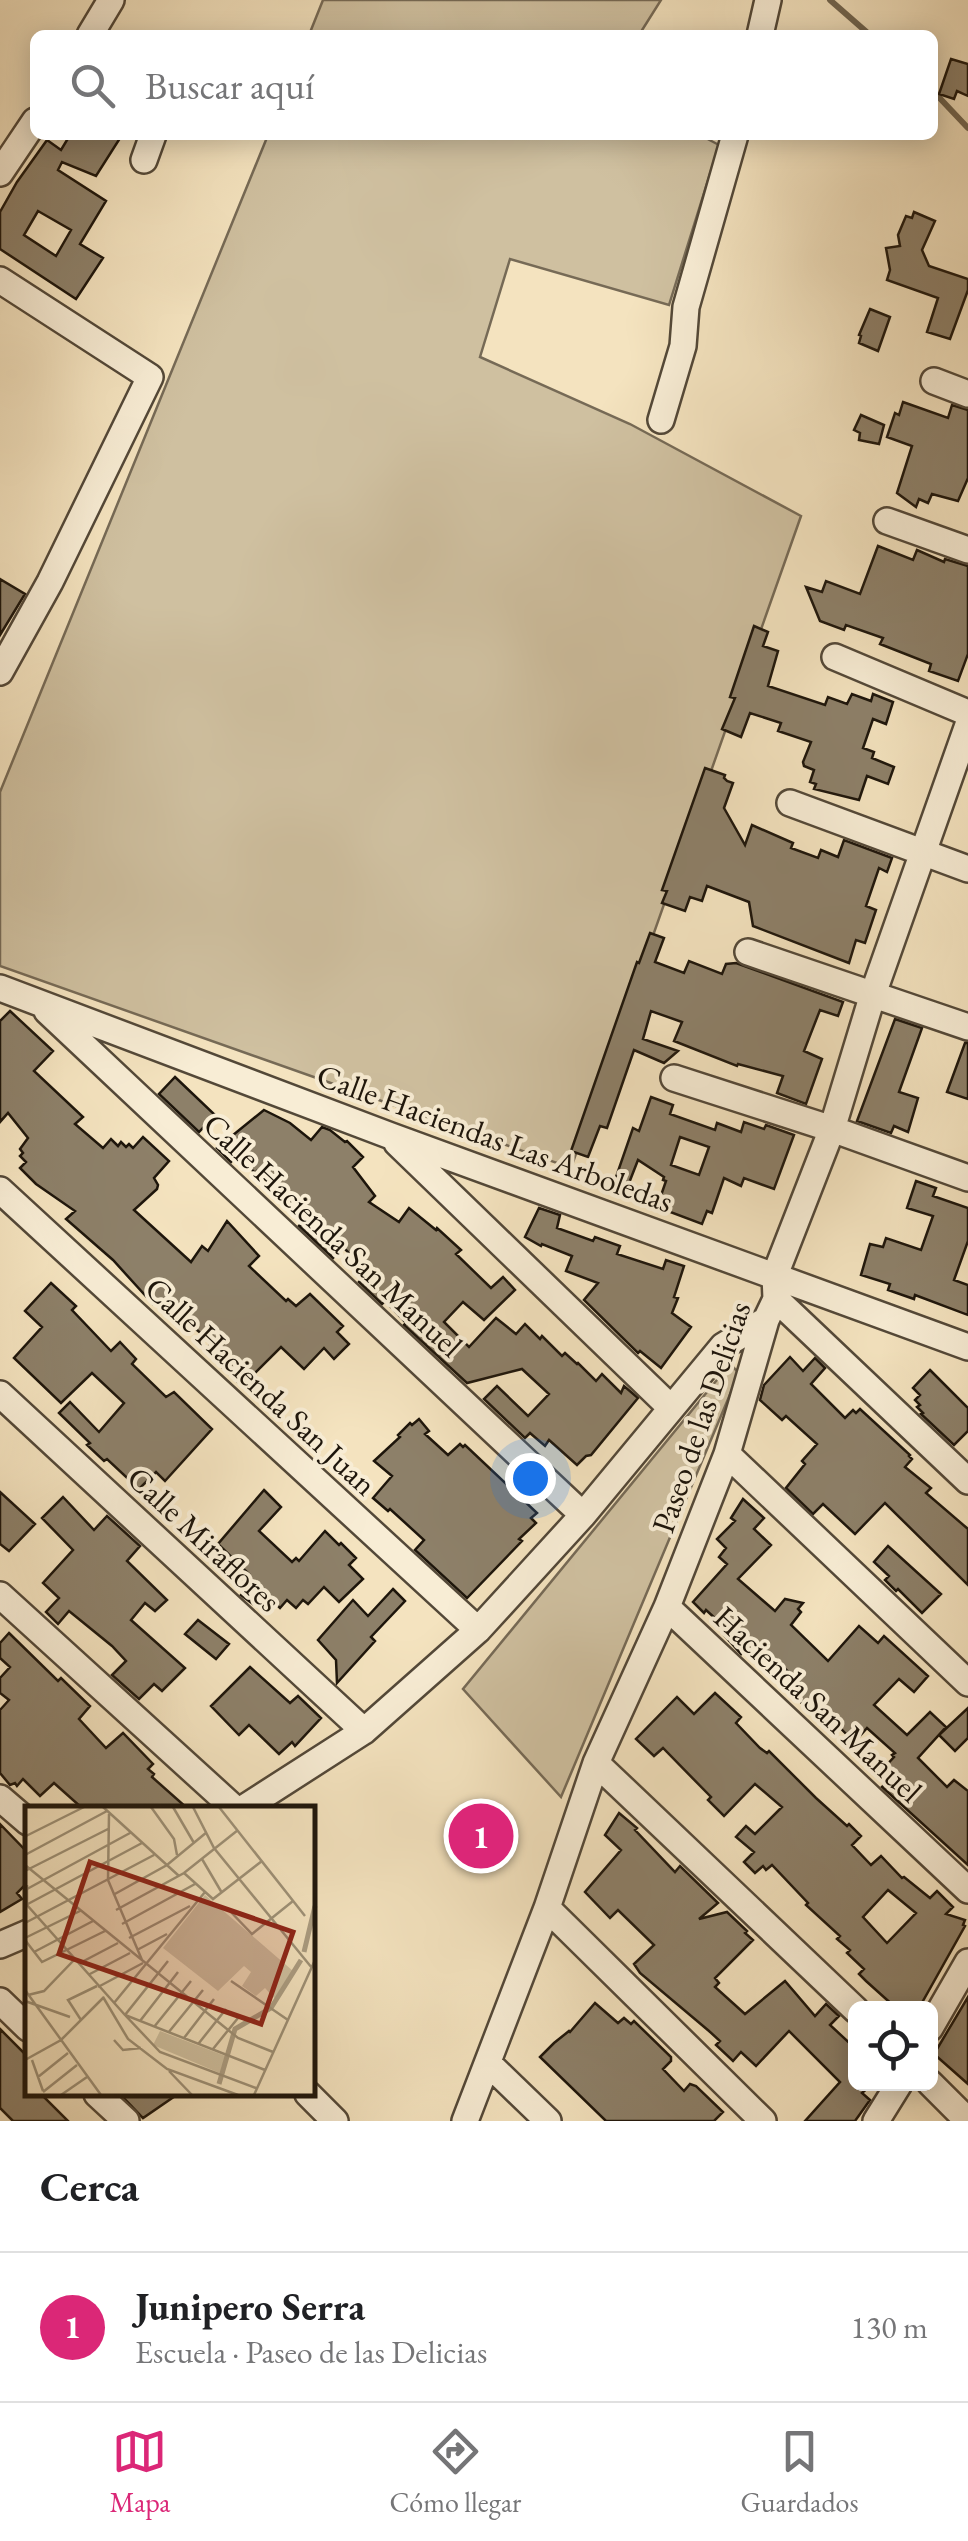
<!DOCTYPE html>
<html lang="es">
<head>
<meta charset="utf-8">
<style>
	body { margin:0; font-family:"EB Garamond",serif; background:#f2f2f2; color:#202124 }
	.controls { position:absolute; right:30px; bottom:30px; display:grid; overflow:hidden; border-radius:15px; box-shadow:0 5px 25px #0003 }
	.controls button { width:90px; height:90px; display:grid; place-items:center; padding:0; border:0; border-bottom:2px solid #e0e0e0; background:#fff; color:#202124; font:50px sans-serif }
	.you { position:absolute; left:530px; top:1478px; width:35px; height:35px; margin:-25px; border:8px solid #fff; border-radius:50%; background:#1a73e8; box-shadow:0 0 0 15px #1a73e833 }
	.badge { display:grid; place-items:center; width:65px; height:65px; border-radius:50%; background:#db2777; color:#fff; font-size:32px; font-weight:700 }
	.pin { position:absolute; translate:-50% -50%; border:5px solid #fff; box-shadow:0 2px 10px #0006 }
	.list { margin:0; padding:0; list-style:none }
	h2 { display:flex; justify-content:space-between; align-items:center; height:130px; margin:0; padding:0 40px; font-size:42px }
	h2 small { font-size:32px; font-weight:400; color:#757577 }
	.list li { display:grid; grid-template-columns:65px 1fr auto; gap:30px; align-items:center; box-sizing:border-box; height:150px; padding:0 40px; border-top:2px solid #e0e0e0 }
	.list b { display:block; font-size:38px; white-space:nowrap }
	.list p { margin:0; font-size:32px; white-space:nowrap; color:#757577 }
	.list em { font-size:32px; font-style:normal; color:#757577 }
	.icon { flex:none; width:55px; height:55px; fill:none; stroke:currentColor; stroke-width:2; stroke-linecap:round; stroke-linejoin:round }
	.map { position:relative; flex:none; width:968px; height:2121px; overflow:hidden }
	.search { position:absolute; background:#fff; box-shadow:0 5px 25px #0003; left:30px; right:30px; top:30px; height:110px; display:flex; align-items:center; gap:25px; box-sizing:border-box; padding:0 35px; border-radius:15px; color:#757577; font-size:38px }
	.sheet { height:280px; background:#fff }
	nav { display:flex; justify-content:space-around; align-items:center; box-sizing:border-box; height:140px; border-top:2px solid #e0e0e0; background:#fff; font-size:28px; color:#757577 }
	nav a { display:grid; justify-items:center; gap:5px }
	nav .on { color:#db2777 }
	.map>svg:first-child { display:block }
</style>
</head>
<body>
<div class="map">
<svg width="968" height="2121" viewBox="0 0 968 2121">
	<rect width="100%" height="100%" fill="#f4e3bf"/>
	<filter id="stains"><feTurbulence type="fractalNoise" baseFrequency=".002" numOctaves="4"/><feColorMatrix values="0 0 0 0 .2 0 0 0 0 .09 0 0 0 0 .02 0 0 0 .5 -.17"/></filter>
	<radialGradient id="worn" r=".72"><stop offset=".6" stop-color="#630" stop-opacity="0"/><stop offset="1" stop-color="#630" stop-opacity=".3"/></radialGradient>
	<path fill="#cfc0a0" stroke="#766a56" stroke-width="2.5" d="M323,0h338l-22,35h-330z
		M268,135h432l19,10 -50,160 -159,-46 -30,98 150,67 171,92 -230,652 -571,-202v-174z
		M730,1364l9,9 -178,424 -98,-108z"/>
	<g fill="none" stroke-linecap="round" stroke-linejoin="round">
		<path stroke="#726752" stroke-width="6" d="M830,0l40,35
			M933,91l35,37"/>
	</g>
	<path fill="#8d8069" stroke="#1d150b" stroke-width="2.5" fill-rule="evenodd" d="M951,59l17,5v32l-11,-5 -3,8 -15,-5z
		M70,135h52l-26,41 -34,-14 -4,8 48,31 -26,43 23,14 -27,41 -76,-50v-37l17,-30 30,-42 14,10zM38,211l33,19 -15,26 -32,-21z
		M914,212l21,9 -13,29 7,16 39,13v11l-18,49 -23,-7 11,-34 -51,-18 3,-10 -4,-22 14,-2 -2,-11 8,-19 6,2z
		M870,309l20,8 -12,34 -19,-8 2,-7 -2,-1z
		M903,402l45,16 4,-13 16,5v68l-10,23 -26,-7 -4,9 -9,-4 -3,8 -19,-14 15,-47 -25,-9 8,-24 4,2z
		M861,415l23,10 -5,19 -20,-4 1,-7 -6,-3z
		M878,546l35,14 4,-10 27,12 1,-3 23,7v88l-10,27 -29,-10 2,-7 -51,-20 3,-6 -37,-13 -2,5 -24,-9 -14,-34 16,5 4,-11 34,13z
		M0,579l25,15 -25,41z
		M754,626l14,6 -5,14 15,5 -10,35 57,19 3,-8 19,7 5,-10 19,7 2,-7 20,8 -7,22 -13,-5 -10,29 11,4 -2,6 22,9 -6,17 -21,-8 -8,24 -45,-11 2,-5 -6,-2 4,-12 -10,-4 -1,-4 8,-20 -33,-11 3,-8 -31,-10 -9,24 -19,-8 13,-31 -5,-1z
		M705,768l20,7 -1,3 3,3 6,2 -9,25 21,37 7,-20 41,18 -2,5 27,10 3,-8 17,7 6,-17 48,18 -5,14 -8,-4 -13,38 10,4 -11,33 -9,-3 -7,23 -96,-37 -4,-24 -42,-16 -5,15 -12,-4 -5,14 -23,-8 5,-12 -5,-1z
		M650,933l14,5 -9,24 29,11 5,-12 33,13 4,-10 10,-1 107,39 -5,14 -18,-6 -16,41 18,8 -16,45 -29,-11 6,-17 -45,-12 -1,2 -63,-25 8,-19 -31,-11 -8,28 35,12 -14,12 -30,-13 -27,78 -7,-2 -12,31 -17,-6 66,-189 2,1z
		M10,1011l43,40 -19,20 49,46 -8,7 28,24 8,-9 7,7 3,-4 5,5 3,-3 4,4 10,-11 26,24 -15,17 4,7 -1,4 -23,21 57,52 11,-16 6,5 19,-30 32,35 -10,10 37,35 2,-2 8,7 14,-12 33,32 -6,6 12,12 -15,15 -10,-11 -20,21 -23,-22 -39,39 -37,-35 6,-7 -3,-5 -38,-31 -5,5 -10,-11 -2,2 -40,-44 -47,-41 9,-8 -39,-27 -16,-16 6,-6 -6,-6 3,-3 -3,-4 8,-11 -20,-25 -8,9v-101z
		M895,1019l27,9 -23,64 19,6 -10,34 -14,-6 -3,7 -34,-12z
		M965,1043h3v56l-21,-7z
		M175,1077l40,38 -16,17 -40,-38z
		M651,1097l22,8 -3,9 45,16 2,-7 24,9 3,-10 20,7 2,-4 28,10 -20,54 -30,-11 -3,8 -17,-8 -12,35 -5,-2 -5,13 -45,-17 9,-26 -3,-1 1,-3 -26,-17 -9,23 -13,-6 17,-49 6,3zM680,1137l29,10 -10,28 -28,-10z
		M264,1110l26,13 21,17 11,-13 8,3 15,12 2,-1 16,16 -10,10 22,29 -6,6 30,20 10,-14 27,22 1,-2 24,22 -5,4 35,34 12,-11 12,13 -31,30 -21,-18 -19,20 25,25 27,-29 20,16 9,-10 15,15 2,-3 20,20 3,-3 12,11 1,-1 18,18 6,-7 19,19 3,-7 14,12 -47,57 -5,1 -9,9 -28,-25 -4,6 -15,-13 -5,5 -41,-39 13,-13 31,30 21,-22 -27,-25 -55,14 -63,-58 2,-2 -21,-22 -3,3 -23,-22 9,-10 -25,-25 -10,11 -34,-32 5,-6 -26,-24 2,-2 -23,-23 -2,2 -18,-18 -6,7 -14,-14z
		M916,1181l20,7 -3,8 35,12v33l-14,39 14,5v30l-53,-20 -1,4 -26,-9 2,-6 -29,-9 9,-31 13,3 3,-9 35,12 12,-34 -26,-8z
		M539,1208l21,7 -3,13 36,13 2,-4 25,9 -3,8 46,15 3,-9 18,6 -10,31 4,1 -6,15 19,14 -30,41 -21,-17 -2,2 -54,-53 14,-17 -32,-12 6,-15 -30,-12 -1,2 -16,-9z
		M51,1283l25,23 -4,4 39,41 9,-9 16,17 -4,5 34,33 8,-5 38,37 -47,52 -9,-9 -17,17 -32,-30 -3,2 -17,-16 3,-2 -31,-30 11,-11 29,30 25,-29 -32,-30 -31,30 -47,-45 28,-31 -17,-16z
		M790,1357l13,14 12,-13 10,10 -14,16 34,34 8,-8 3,3 4,-4 50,46 -1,1 3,3 -7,8 26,21 -5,5 42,36v56l-83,-82 -30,31 -32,-30 -10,10 -27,-26 19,-24 -3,-3 15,-17 -31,-28 -4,4 -22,-20 4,-15z
		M930,1370l38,38v23l-14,14 -33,-31 2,-1 -6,-6 3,-2 -5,-5 5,-5 -7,-7z
		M419,1419l10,12 -4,3 23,21 12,-11 3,3 2,-2 72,68 -6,5 5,5 -17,16 3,2 -55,57 -52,-48 9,-10 -34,-31 -2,2 -15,-13 19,-22 -18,-15 26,-24 -2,-2 12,-12 2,2z
		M264,1490l17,17 -22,24 33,31 4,-4 3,3 26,-30 14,14 2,-2 15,15 -7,7 14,14 -24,23 -15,-15 -16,17 -5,-4 -7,8 -9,-8 -7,8 -17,-16 -10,12 -12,-9 9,-9 -6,-6 5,-6 -31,-30z
		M0,1492l35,32 -26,27 -9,-7z
		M63,1497l31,33 13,-14 33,30 -13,15 40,39 -12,11 -10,-8 -14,17 54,48 -23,23 -8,-7 -15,15 -27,-24 14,-14 -14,-15 -43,-35 -11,13 -12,-12 13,-14 -16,-15 30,-33 -31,-32z
		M743,1499l21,19 -10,11 17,16 -33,34 37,32 10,-12 18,4 -5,6 3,3 -10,13 37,36 31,-35 19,17 6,-7 44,40 -14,16 -15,-13 -25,26 33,30 23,-23 16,15 -28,31 29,29 7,-7 14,11v74l-86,-78 7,-7 -8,-9 13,-14 -2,-2 3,-2 -28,-25 -8,9 -2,-3 -5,6 -40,-41 -7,8 -10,-12 9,-9 -21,-19 -7,7 -16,-18 -6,5 -10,-11 -3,4 -17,-19 5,-4 -23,-21 -2,3 -11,-11 34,-38 -8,-7 7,-9 -9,-9 18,-18 -4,-3z
		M888,1546l53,48 -19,19 -24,-24 -2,2 -11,-11 4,-4 -15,-14z
		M393,1589l12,12 -34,36 4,4 -38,42 -1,-23 -18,-20 35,-40 15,16z
		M198,1620l31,24 -13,15 -31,-25z
		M9,1633l49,48 3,-3 29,28 -11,13 27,29 17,-15 30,31 -5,5 6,5 -2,3 35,31h-105l-28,-25 -14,13 -17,-17 -6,7 -2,-3 -5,2 -10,-12v-63l9,-10 -9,-7v-15l10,-11 -10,-9v-15z
		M250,1667l40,36 8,-7 23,22 -26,28 -3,-4 -13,12 -30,-29 -10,10 -28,-29z
		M715,1693l26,24 -5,6 24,25 7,5 2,-2 47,47 31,28 2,-2 12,12 -9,9 19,20 10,-9 21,22 2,-1 26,21 7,-7 16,16 -7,7 19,6 -2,5 2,1 -46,82h-23l-30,-27 -7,-7 5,-5 -17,-16 3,-3 -13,-11 3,-3 -34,-31 2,-2 -36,-38 -6,5 -3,-4 -8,7 -11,-11 10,-10 -18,-15 10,-11 9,8 27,-27 -27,-23 -31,32 -16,-16 3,-3 -48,-49 -9,8 -18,-17 41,-42 17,17zM888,1890l28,23 -29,30 -24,-26z
		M968,1708v30l-13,13 -16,-16z
		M619,1813l18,15 -2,2 40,42 5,-6 38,37 -19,16 28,-7 20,19 -2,2 8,7 -38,38 4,5 -4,4 30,27 40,-33 30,35 11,-12 13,12 -9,9 26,24v35h16l-10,9 8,7 -15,21h-50l35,-39 -51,-51 -33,35 -15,-14 -8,9 -17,-16 4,-4 -11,-10 -69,-58 -6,-9 20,-19 -36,-35 -8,8 -25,-26 36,-42 -16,-15z
		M0,1824l28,29v29l-11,11 5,6 -22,13z
		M968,1997v87l-34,-30z
		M595,2003l23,20 6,-5 7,6 3,-3 37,36v4l-8,8 21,22 6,-7 6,2 27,26 -9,9h-108l-66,-64 14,-14 15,-12 1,1z
		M0,2029l28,28v37h13l27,27h-55l-13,-13z
		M120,2094h58l-35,24z"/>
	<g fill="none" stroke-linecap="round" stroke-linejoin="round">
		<defs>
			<path id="minor" d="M90,35l21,-35
				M760,35l8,-35
				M144,160l9,-25
				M0,173l35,-52
				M0,280l150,97 -100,205 -50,90
				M934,381l34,13
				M661,420l22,-74 3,-39 49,-172
				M887,521l81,29
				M835,657l133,56
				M790,803l178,66
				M748,952l220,75
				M0,988l391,148 577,211
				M47,1011l536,504
				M674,1078l158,51 136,49
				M397,1143l273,264
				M0,1190l478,440
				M776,1299l192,182
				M0,1394l364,337
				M727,1454l241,229
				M0,1595l234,213
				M667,1607l301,283
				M596,1763l260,247
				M0,1798l28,24
				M244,1808l120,-77 114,-101 105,-115 140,-169 43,-26
				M547,1908l216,213
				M0,1945l28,-12
				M0,2001l28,27
				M930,2028l38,-66
				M488,2063l60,58
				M930,2083l38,38
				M97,2094l29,27
				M308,2094l27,27
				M465,2121l82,-213 49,-145 71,-156 60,-153 39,-134 10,-21 -1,-24 57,-146 41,-135 95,-269
				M876,2121l23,-37"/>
		</defs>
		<use href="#minor" stroke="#534838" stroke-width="30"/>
		<use href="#minor" stroke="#f8edd5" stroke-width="25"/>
	</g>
	<g text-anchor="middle" stroke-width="8" stroke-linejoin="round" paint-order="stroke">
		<g font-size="32" fill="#1d150b" stroke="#f8edd5">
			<text transform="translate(495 1138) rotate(20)" y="11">Calle Haciendas Las Arboledas</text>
			<text transform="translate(333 1235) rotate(43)" y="11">Calle Hacienda San Manuel</text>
			<text transform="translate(261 1386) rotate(43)" y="11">Calle Hacienda San Juan</text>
			<text transform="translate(701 1417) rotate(-71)" y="11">Paseo de las Delicias</text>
			<text transform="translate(204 1539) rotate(43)" y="11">Calle Miraflores</text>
			<text transform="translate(818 1704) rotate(43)" y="11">Hacienda San Manuel</text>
		</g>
	</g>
	<g transform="translate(25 1806)">
		<rect width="290" height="290" fill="#f4e3bf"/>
		<path d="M180,89l88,76 -17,29 -11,-12 -9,8 -14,-10 9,-14 -7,-6 -26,25 -55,-43zM135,225l68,26 -6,17 -69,-29z" fill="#cfc0a0"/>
		<path fill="none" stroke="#ab9d82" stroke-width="5" d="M279,146l11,-46M194,278l16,-55 36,-21 30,-48"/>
		<path fill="none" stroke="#9e9177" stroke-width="2.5" d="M78,1l76,69M126,1l23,32 3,16M148,1l21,36M168,1l21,41 98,120M194,1l86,109M0,8v51M84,8l-1,66 34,80M1,30l58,-29M0,49l82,-44M177,53l20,34M0,59l213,173 35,14M0,65l83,-42M159,67l29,26 49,-38M2,79v20l98,110 140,55M2,83l103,-56M88,89l54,-30 40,-33M1,99l116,-62M203,103l24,25 41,-33M91,104l68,-37 54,-43M0,117l129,-68M97,118l73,-40M0,132l55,-27M104,132l61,-32M0,134l17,22 63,-31M112,144l30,-16M9,146l59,-31M143,155l-43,54 35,37 96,36M53,158l40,-21M63,169l42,-22M206,175l57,39M73,181l45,-24M0,184l76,105M3,189l16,-4 30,-31M78,191l25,42 39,30 71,26M0,195l45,16M89,197l91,-111M56,214l-13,-20 29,-14M115,215l38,-49M129,221l37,-46M143,227l35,-43M159,232l30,-39M89,234l9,10 18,-2M174,237l27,-34M188,243l25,-31M0,254l36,-20 43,-43M7,254l11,31M144,265l23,24M13,271l30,-24M18,286l34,-27M36,289l26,-18M229,289l61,-135"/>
		<path fill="#8f2418" fill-opacity="0.15" stroke="#8f2418" stroke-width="5" d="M65,56l203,70 -32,92 -202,-70z"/>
		<rect width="290" height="290" fill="none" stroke="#1d150b" stroke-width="5"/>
	</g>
	<rect width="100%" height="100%" filter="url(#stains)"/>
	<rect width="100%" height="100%" fill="url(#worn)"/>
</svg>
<div class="controls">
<button><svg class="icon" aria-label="locate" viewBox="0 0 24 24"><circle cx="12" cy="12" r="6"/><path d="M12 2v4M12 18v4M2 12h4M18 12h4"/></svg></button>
</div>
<div class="you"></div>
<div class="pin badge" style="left:481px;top:1836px">1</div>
<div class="search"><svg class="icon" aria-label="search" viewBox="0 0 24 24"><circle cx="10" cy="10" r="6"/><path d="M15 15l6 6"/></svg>Buscar aquí</div>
</div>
<section class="sheet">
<h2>Cerca<small></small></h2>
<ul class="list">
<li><span class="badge">1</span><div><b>Junipero Serra</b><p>Escuela · Paseo de las Delicias</p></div><em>130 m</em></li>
</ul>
</section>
<nav>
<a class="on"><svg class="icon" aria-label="map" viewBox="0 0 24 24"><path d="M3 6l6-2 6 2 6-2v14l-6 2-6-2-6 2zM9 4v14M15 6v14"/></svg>Mapa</a>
<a><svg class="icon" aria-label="directions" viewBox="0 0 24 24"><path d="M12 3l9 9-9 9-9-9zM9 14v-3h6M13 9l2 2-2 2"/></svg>Cómo llegar</a>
<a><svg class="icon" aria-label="saved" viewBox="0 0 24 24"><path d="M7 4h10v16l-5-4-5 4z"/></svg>Guardados</a>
</nav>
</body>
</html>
